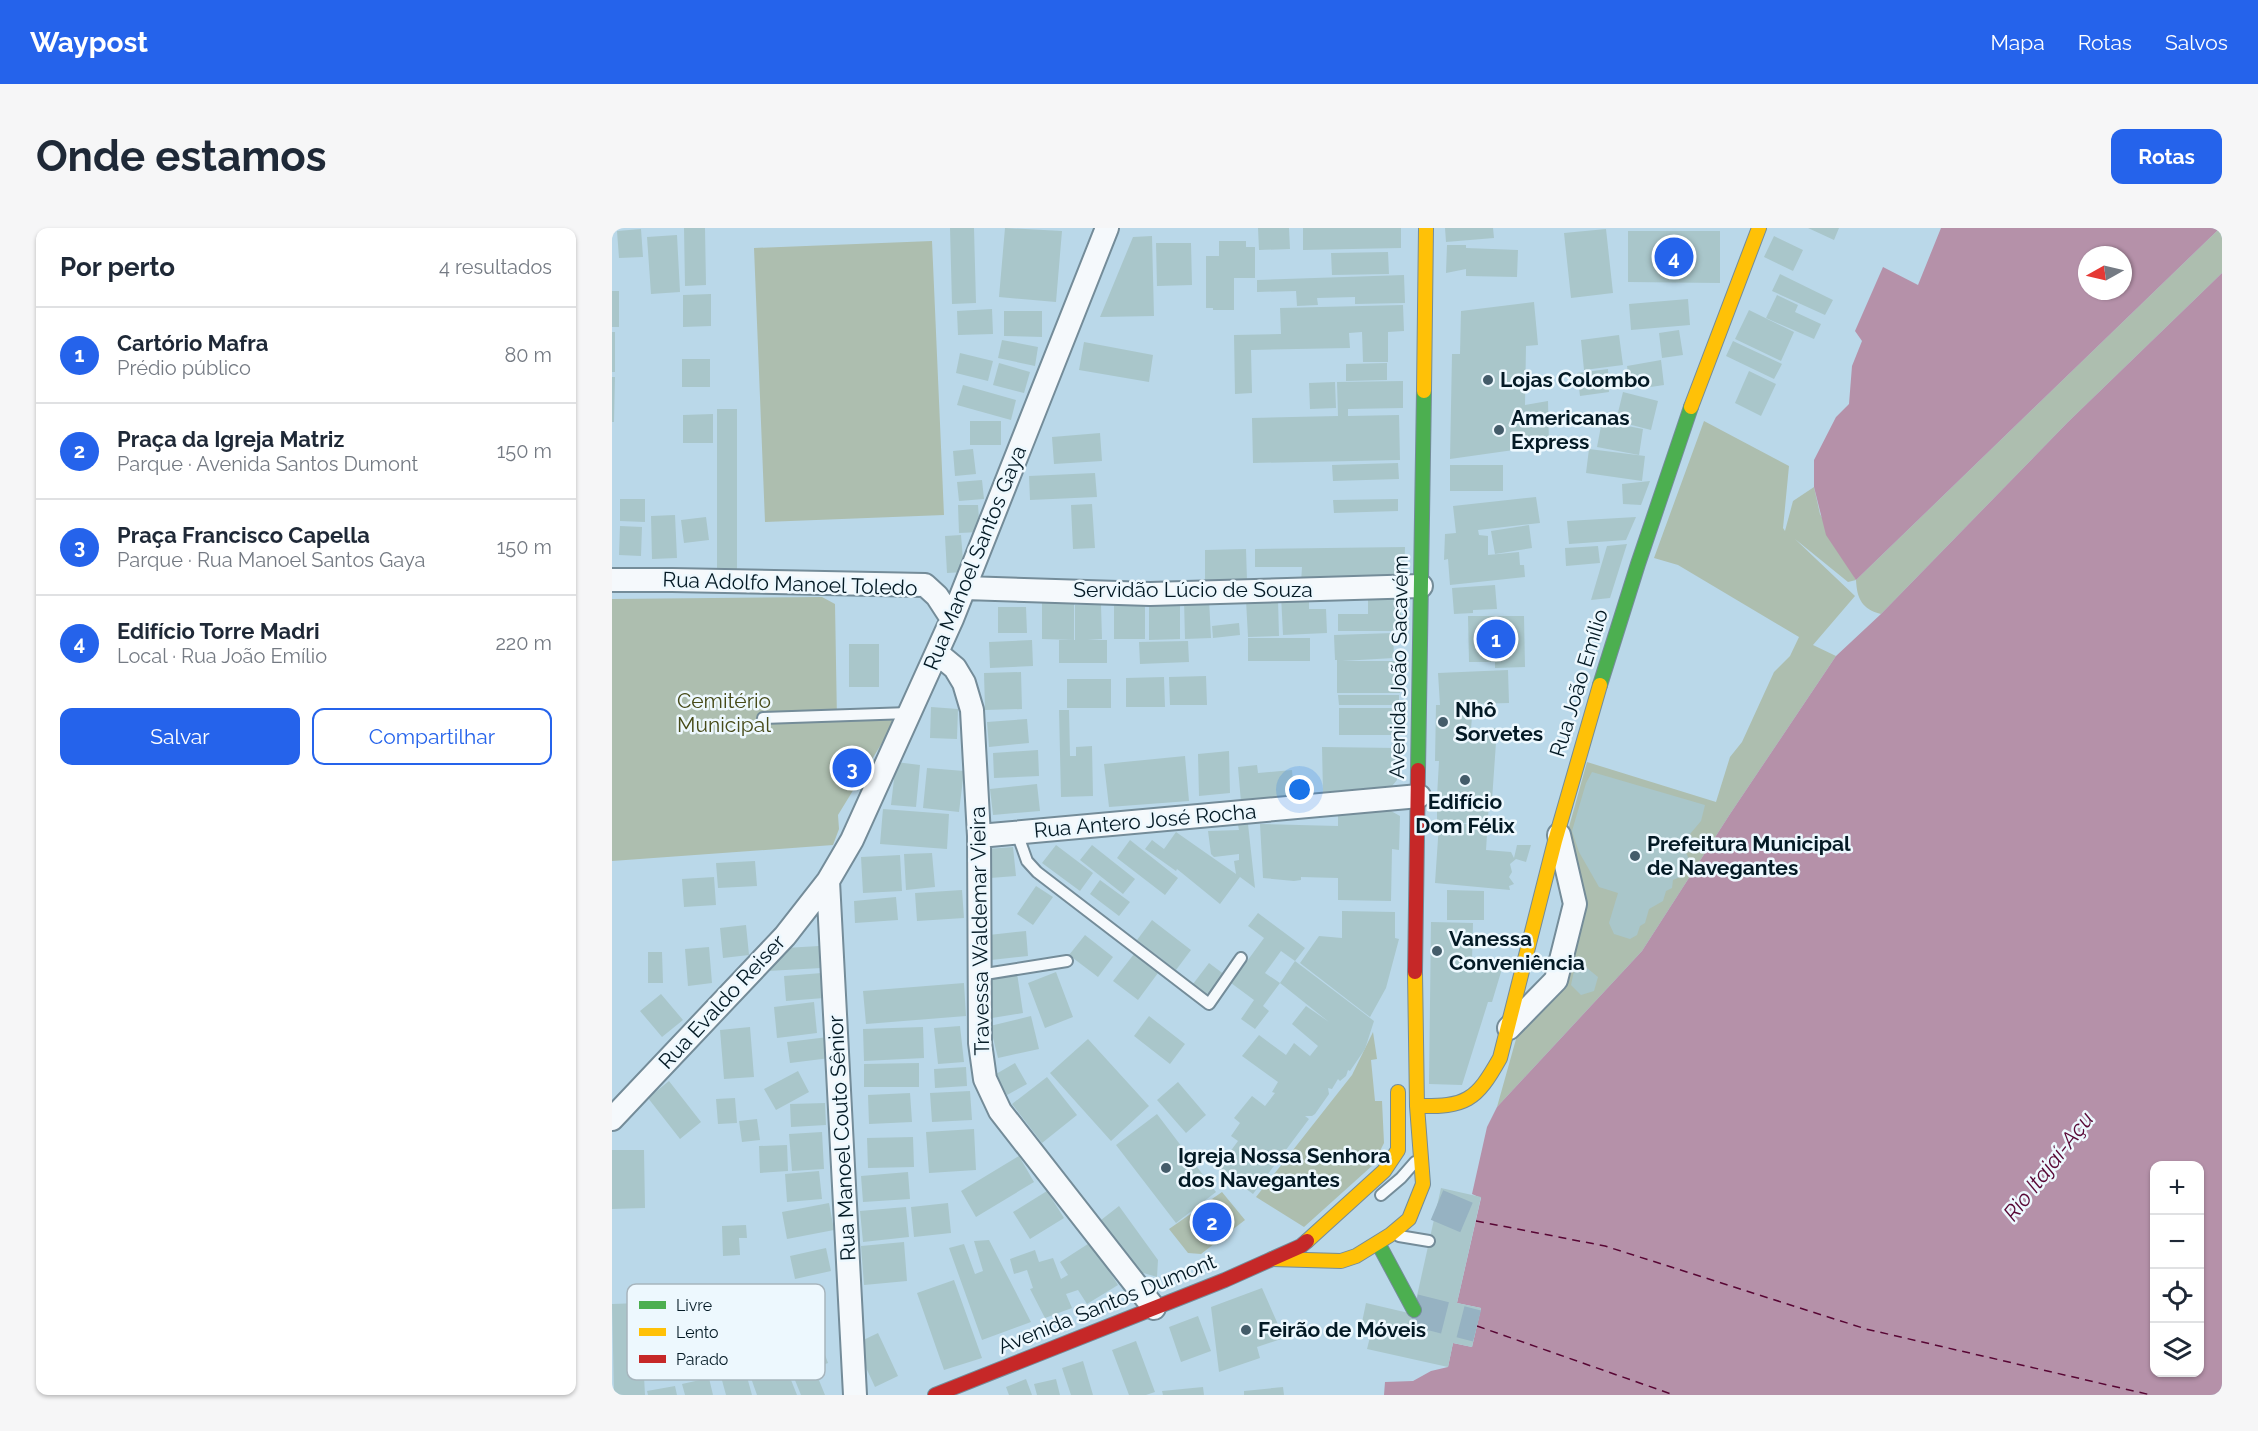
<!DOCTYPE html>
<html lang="pt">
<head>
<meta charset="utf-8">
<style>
	body { margin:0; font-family:Raleway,sans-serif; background:#f6f6f7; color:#1f2937 }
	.controls { position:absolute; right:18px; bottom:18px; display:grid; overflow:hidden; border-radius:12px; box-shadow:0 2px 4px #0004 }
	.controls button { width:54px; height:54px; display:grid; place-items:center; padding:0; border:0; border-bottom:2px solid #e0e1e3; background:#fff; color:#1f2937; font:30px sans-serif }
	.compass { position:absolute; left:1466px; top:18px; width:54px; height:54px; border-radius:50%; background:#fff; box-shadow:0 2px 4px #0004; rotate:262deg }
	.you { position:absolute; left:688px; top:562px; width:21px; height:21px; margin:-15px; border:4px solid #fff; border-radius:50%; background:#1a73e8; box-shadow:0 0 0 9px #1a73e833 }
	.badge { display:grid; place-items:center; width:39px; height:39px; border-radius:50%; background:#2563eb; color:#fff; font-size:20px; font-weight:700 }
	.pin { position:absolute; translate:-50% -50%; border:3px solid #fff; box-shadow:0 2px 6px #0006 }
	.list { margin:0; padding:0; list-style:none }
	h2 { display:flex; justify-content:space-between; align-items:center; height:78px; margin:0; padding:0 24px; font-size:26px }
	h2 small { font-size:20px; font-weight:400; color:#747a83 }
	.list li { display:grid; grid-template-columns:39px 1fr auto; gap:18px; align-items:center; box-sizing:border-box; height:96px; padding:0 24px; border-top:2px solid #e0e1e3 }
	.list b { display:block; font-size:22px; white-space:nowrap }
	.list p { margin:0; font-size:20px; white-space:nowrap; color:#747a83 }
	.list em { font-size:20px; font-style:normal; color:#747a83 }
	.actions { display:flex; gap:12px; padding:18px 24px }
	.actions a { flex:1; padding:14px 0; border:2px solid #2563eb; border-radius:12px; text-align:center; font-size:21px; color:#2563eb }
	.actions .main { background:#2563eb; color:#fff }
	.icon { flex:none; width:33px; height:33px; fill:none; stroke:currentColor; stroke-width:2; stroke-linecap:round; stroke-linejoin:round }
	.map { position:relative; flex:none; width:1610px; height:1167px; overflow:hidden; border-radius:12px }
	header { display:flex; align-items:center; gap:36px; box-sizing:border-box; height:84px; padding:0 30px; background:#2563eb; color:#fff }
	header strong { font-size:28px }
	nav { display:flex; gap:33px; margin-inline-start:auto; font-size:21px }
	.intro { display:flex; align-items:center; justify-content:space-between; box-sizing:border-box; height:144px; padding:0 36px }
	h1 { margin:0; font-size:42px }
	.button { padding:15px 27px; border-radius:12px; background:#2563eb; color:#fff; font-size:21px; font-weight:700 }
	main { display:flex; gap:36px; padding:0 36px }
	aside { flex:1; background:#fff; border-radius:12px; box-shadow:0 2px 4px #0004 }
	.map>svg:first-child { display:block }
</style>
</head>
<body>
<header>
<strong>Waypost</strong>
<nav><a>Mapa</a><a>Rotas</a><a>Salvos</a></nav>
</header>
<div class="intro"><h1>Onde estamos</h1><a class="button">Rotas</a></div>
<main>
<aside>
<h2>Por perto<small>4 resultados</small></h2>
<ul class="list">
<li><span class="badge">1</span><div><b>Cartório Mafra</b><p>Prédio público</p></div><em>80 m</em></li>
<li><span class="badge">2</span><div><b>Praça da Igreja Matriz</b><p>Parque · Avenida Santos Dumont</p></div><em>150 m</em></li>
<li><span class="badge">3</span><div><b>Praça Francisco Capella</b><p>Parque · Rua Manoel Santos Gaya</p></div><em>150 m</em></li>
<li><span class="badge">4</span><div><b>Edifício Torre Madri</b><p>Local · Rua João Emílio</p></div><em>220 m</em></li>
</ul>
<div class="actions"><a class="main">Salvar</a><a>Compartilhar</a></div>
</aside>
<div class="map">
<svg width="1610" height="1167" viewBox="0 0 1610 1167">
	<rect width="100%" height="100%" fill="#bad8e9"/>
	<path fill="#adbeaf" d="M1608,0h2v45l-154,149 -187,192c-19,-5 -24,-15 -25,-34l-8,2 -53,-43 60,57 -42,49 23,11 -106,158 -88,137 -145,156 21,-75 46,-45 3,-153 20,-72 129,40 14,-45 12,-15 32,-70 16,-16 9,-19 -121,-72 -24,-7 50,-137 85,45 -6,62 2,3 8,-30 21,-14 6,27 36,66z
		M320,13l12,274 -179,7 -11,-274z
		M210,369l13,7 2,117 59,-1 -58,95 1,14 -6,16 -221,16v-262z
		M761,804l4,27 -6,1 4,41h7l2,42 -11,22 -69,62 -48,-30 96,-122z
		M610,964l23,28 -44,34 -13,-1 -19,-24z"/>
	<path fill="#b591a9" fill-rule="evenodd" d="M1329,0h279l-364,352 -30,-45 -12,-48v-27l22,-43 13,-13 3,-38 10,-25 -7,-10 28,-64 35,18zM1475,27h36v36h-36z
		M1610,45v1122h-838l1,-13 28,-1 18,-10 17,-4 5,-24 19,4 9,-39 -24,-5 24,-105 -9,-4 15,-67 10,-20 145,-156 88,-137 106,-158 45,-42 187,-192zM1542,938h46v206h-46z"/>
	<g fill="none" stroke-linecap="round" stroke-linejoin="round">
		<path stroke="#580634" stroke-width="1.5" stroke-dasharray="8 6" stroke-linecap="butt" d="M864,993l129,25 261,83 285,66
			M865,1098l197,69"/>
	</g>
	<path fill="#a9c6ca" d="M72,0h21l1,57 -21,1z
		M338,0h24l2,75 -24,1z
		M393,0l57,3 -6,71 -57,-5z
		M646,0h31l1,21 -31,1z
		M691,0h98v20l-98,2z
		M833,0h48l1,10 -48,4z
		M1196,0h31l-5,12z
		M29,1l2,28 -24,1 -2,-27z
		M994,1l7,64 -42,5 -7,-65z
		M1016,3h92v52l-92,-1z
		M65,7l3,57 -29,2 -4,-57z
		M540,8l2,80 -54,1 33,-80z
		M1162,8l29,14 -10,21 -29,-14z
		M607,13h27v6h9v31h-21v32h-21v-2h-7v-52h13z
		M544,15h35l1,42 -35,1z
		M835,17h19v3l52,2 -1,27 -51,-1v-7l-20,4z
		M776,24l1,22 -57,1 -1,-22z
		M1168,46l53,26 -8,15 -53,-24z
		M792,47l1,28 -50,1v-7l-38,1 1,7 -21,1 -1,-15 -39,1v-12z
		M0,63h7v36h-7z
		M99,66v32l-28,1v-32z
		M1165,67l21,10 -3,7 26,12 -7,15 -48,-21z
		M1076,71l2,26 -59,5 -2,-26z
		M922,74l4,43 -12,1 -1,59 23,-4 1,44 -99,14 2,-105h8l1,-43z
		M791,77l1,26 -16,1v30h-25l-1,-30 -13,1 1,15 -99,2 1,43 -17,1 -1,-59 47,-1 -1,-26z
		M380,81l1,25 -35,1 -1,-24z
		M1137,82l45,22 -13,29 -46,-22z
		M392,83h38v26l-38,-1z
		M1067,102l4,25 -21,3 -3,-25z
		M0,104h3v40h-3z
		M1007,107l4,30 -39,5 -3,-30z
		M390,112l36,7 -3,19 -37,-8z
		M1121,113l49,23 -8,15 -48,-23z
		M472,114l69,13 -4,27 -70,-12z
		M348,125l33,8 -5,20 -32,-8z
		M70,131h28v28h-28z
		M1049,132l3,25 -20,3 -1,-3 -13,2 -3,-21z
		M387,135l31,9 -6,21 -31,-8z
		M775,135v17l-41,1v-17z
		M996,141l1,23 -29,4 -3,-23z
		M1137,143l27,13 -15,32 -26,-13z
		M0,149h3l-1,45h-2z
		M791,153v27l-55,1v7l51,-1 1,45 -147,3 -1,-45 86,-2 -1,-34z
		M723,154l1,26 -26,1 -1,-26z
		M351,157l53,15 -5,20 -54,-15z
		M1011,164l35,9 -7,29 -35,-9z
		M105,181h20v161h-20z
		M101,186v29h-30v-28z
		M358,193h31v24h-31z
		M990,193l41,8 -4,26 -42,-8z
		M488,205l2,28 -48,3 -2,-27z
		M361,221l3,25 -21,2 -2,-25z
		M977,221l56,7 -3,25 -56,-8z
		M786,235l1,16 -66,2 -1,-16z
		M838,237h53v26h-53z
		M483,245l2,24 -67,3 -1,-24z
		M370,252l2,19 -25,2 -2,-19z
		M1038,253l-9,24 -18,-1 -1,-20z
		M924,269l4,26 -62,7 1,5 9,1v19l31,-3 1,13h4l1,12 -75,8 -2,-26 -4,1 1,-26 11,-1 -3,-27z
		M8,271h25v23l-25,-1z
		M786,271v12l-64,2 -1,-13z
		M480,276l3,44 -22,1 -2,-44z
		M346,277h20l2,27 -21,1z
		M63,287l2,43 -25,1 -1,-43z
		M94,289l3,23 -25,3 -3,-23z
		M1024,289l-10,23 -57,4 -2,-23z
		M917,297l3,23 -37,6 -4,-23z
		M8,298l22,1 -1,29 -22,-1z
		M349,307l3,37 -17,1 -2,-37z
		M1015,316l-17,54 -19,2 16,-54z
		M986,318l2,17 -34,3 -1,-18z
		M793,319l-1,30 -103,6 1,-16h-47v-18z
		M634,321l1,32 -42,1v-32z
		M883,357l2,24 -24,1v3l-19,1 -2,-26z
		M697,366v15h17l1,24 -44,2 -2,-40z
		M756,367h33v36h-63v-17h30z
		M430,370h32v42l-32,-1z
		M597,371l2,39 -26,1 -1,-39z
		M666,371l1,37 -31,1 -2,-37z
		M502,372h31v39h-31z
		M537,373h31v38l-31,1z
		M463,377h26l1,34 -15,1h20v23h-48v-23h16z
		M386,379h28l1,26h-29z
		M856,388h56l1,51 -30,1v-6h-26z
		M627,395l1,12 -27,3 -1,-12z
		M781,405l1,25 -52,3h57l1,32h-63v-33h-2l-1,-25z
		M636,410h62v23h-62z
		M420,412l1,26 -43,2 -1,-26z
		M576,413l1,21 -49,2 -1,-22z
		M237,416h30v43h-30z
		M896,442l1,33 -36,1 -2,25 26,-1 -5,72 -20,-1v3l17,1 -3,47 25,2 3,6 3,-13h14l-5,17 -10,-3 -6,5 2,8 -3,5 5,7 -5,2 1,4 -75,-7 4,-59h45l-47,-2v-21h16v-3l-16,-1 2,-36h-4l1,-56h4l-2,-32z
		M409,444l1,37 -37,1 -1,-37z
		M594,448l1,29h-37l-1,-28z
		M552,449l1,30h-39v-29z
		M455,451h44v29h-44z
		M726,467h61v10h-60z
		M319,479l27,2 -1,30 -27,-1z
		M727,480h56v27h-56z
		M447,482h10l1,46h6v-9l16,-1 1,50 -32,1z
		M415,491l2,24 -40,4 -2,-25z
		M710,519l75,1v32l-5,6 -69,6z
		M426,522l1,26 -45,2 -1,-25z
		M617,523l1,42 -31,3 -1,-42z
		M573,528l4,45 -80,6 -5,-43z
		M284,534l24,3 -4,42 -25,-2z
		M645,537l1,8 34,-3 2,27 -53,5 -3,-35z
		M315,540l37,3 -5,41 -36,-4z
		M980,544l113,33 -4,16 -11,13 3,5 -4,13 -3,1 3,6 -2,8 -5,3 -2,7 -7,3 -1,8 -6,3 -3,10 -14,8 -4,14 -5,3 -3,9 -7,4 -16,-5 -5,-11 9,-30 -19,-6 -20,-35 -7,-21 14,-48z
		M425,556l3,27 -47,4 -3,-26z
		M271,581l66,5 -2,35 -67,-5z
		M779,581v2l9,5 -1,34 -7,-1 -1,52 -53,-1v-22l-37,-1v3l-7,1 -31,-3 -3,-54 78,2v-12z
		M636,596l7,64 -15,-11 -20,27 -43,-35 -1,2 -31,-22 7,-9 12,9 12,-17 60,42 -2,-13 5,-1v-6l-25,3 -3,-3 -3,-23 31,-1 -1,-5z
		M518,612l48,38 -13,17 -48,-37z
		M444,617l37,28 -13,18 -38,-28z
		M480,617l43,34 -12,15 -43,-34z
		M401,619l3,29 -26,2 -3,-29z
		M320,625l3,34 -29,3 -2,-36z
		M288,627l2,36 -39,2 -2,-36z
		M143,633l2,25 -39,2 -2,-25z
		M102,649l2,28 -32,2 -2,-28z
		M488,652l30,22 -11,14 -29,-22z
		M424,658l17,11 -20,28 -16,-11z
		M350,662l2,28 -47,3 -2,-28z
		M835,662l37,1v29h-37z
		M284,669l2,23 -43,3 -1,-22z
		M730,683l53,1v26l4,1 -13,49 -16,29 -70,-54 19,-27 23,2z
		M646,685l47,35 -10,13 79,60 -9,28 -15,22 -2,-1 -2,6 -6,5 -2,-2 -6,10 -4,-1 1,6 -14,20 -3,2h-7l4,3 -56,75 -35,-26 20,-27 -7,-5 9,-13 -6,-5 18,-22 13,10 10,-13 -3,-1 6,-10 -36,-26 17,-21 27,20 8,-12 16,13 8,-10 -26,-22 14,-18 23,16 -49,-39 15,-22 -14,-10 -16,22 15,10 -17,23 6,5 -14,18 -14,-10 13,-19 -23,-17 33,-45 -16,-12z
		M540,692l39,30 -15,20 -39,-30z
		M819,694l42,1 -1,38 32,1 -12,40h-4l-26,83 -33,-1z
		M134,697l3,30 -26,3 -3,-30z
		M414,703l2,25 -37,4 -2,-25z
		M473,707l28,22 -15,20 -29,-22z
		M207,718l2,22 -53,3 17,-23z
		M97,719l3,36 -24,3 -3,-37z
		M36,724h14l1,31h-15z
		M522,726l24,19 -20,27 -25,-19z
		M597,735l16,12 -14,18 -5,1 -13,-10z
		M975,740l11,9 -4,14 -13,4 -10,-10 3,-14z
		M444,744l17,45 -28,11 -17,-45z
		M210,745l2,25 -38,3 -2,-25z
		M405,745l6,40 -31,5 -6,-40z
		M352,755l2,33 -100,8 -3,-33z
		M49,766l22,26 -21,17 -22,-26z
		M202,774l3,31 -40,5 -3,-31z
		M419,788l8,33 -41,9 -8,-32z
		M537,788l36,28 -15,20 -36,-28z
		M348,798l4,36 -26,2 -4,-36z
		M138,799l4,50 -30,2 -4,-49z
		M311,799l1,31 -60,3 -1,-32z
		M216,809l2,21 -40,5 -3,-21z
		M476,811l61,67 -38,35 -61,-68z
		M307,835v24h-55v-23z
		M403,835l12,21 -20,11 -11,-21z
		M354,839l1,19 -32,2 -1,-19z
		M186,843l11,21 -33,18 -12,-21z
		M435,849l30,38 -35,28 -30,-39z
		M57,853l32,41 -21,17 -32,-41z
		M566,854l28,33 -20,18 -29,-33z
		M358,863l2,29 -40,2 -2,-29z
		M298,865l2,29 -43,2 -1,-29z
		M123,870l2,25 -19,1 -2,-25z
		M213,875l1,22 -35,2 -1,-23z
		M545,886l59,78 -40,31 -60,-78z
		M145,891l3,21 -18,2 -3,-21z
		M362,901l2,41 -47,3 -3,-41z
		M210,904l2,37 -32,2 -3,-37z
		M301,909l1,30 -46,1 -1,-30z
		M175,917l1,26 -28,2 -1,-27z
		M0,922h32l1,58 -33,1z
		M407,928l15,26 -58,35 -15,-26z
		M207,943l3,28 -35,3 -2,-28z
		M296,944l2,27 -47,3 -2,-26z
		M829,960l40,9 -24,106 24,5 -9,39 -19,-4 -5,24 -81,-18 5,-20 -11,-2 5,-24 47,11z
		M435,963l17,27 -34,21 -17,-27z
		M217,975l5,27 -47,9 -5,-27z
		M336,975l3,30 -37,4 -3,-30z
		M507,978l39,54 -1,17 -17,-5 -39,-52z
		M294,979l3,30 -46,5 -3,-31z
		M134,997l1,13h-8l1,17 -17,1 -1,-30z
		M377,1012l42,82 -49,18 -33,-92 15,-4 11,30 8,-3 -9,-30z
		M292,1014l3,39 -43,4 -3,-39z
		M479,1014l27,43 -31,19 -9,-14 -12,4 6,14 -27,10 -15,-29 3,-1 -6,-18 -13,4 -4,-15 25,-9 4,12 14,-4 8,21 7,-4 -8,-13z
		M214,1020l5,23 -36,8 -5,-23z
		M342,1052l28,78 -38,12 -27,-77z
		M650,1060l18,41 -2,1 3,9 -24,8 3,11 -41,14 -8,-65z
		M28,1075l5,92h-31l-2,-91z
		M586,1088l13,35 -30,11 -12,-35z
		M266,1105l20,43 -23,11 -20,-43z
		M524,1113l19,51 -9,3h-17l-17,-45z
		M209,1116l7,19 -14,5 11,27h-24l-15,-37z
		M471,1133l10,34h-22l-9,-27z
		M173,1137l12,30h-40l-6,-17z
		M132,1138l8,29h-26l-6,-22z
		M97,1150l4,17h-28l-3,-11z
		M414,1151l6,16h-23l-3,-8z
		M444,1151l4,16h-23l-3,-11z
		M63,1158l2,9h-29l-1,-4z
		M591,1159l1,8h-41l-1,-4z
		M671,1159l1,8h-40v-4z"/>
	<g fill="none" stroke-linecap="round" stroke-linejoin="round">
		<path stroke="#96b2c2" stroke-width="32" stroke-dasharray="32 16" stroke-linecap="butt" d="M825,977l38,16
			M802,1082l63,16"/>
		<defs>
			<path id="lane" d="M151,490l146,-5
				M405,605l10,28 10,11 172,132 32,-46
				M367,747l88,-14
				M769,967l20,-17 14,-16
				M787,1008l30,5"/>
			<path id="street" d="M0,352h60l253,5 12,11 15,23
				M353,360l185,6 271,-8
				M325,425l18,15 9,15 8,27 7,126 1,207 5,36 15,32 154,197
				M367,608l440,-40
				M216,653l27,514
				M897,800l47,-48 19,-76 -16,-69
				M0,891l173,-183 43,-55 24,-41 100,-221 155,-391"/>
			<path id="fast" d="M988,457l38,-121 53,-157
				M806,542l6,-379
				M766,1015l36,67"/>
			<path id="slow" d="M812,163l2,-163
				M1079,179l68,-179
				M805,878c49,1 59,-5 83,-48l55,-217 45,-156
				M695,1013l77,-70 14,-21v-58
				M660,1031l69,2 15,-5 34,-21 19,-16 14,-35 -6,-78 -2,-134"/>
			<path id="jam" d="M803,744l3,-202
				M323,1167l290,-115 76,-34 6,-5"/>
		</defs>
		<use href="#lane" stroke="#748c99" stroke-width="14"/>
		<use href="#street" stroke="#748c99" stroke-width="26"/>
		<use href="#fast" stroke="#748c99" stroke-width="16"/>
		<use href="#slow" stroke="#748c99" stroke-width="16"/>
		<use href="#jam" stroke="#748c99" stroke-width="16"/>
		<use href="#lane" stroke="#f5f9fc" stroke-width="10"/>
		<use href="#street" stroke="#f5f9fc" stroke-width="22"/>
		<use href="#fast" stroke="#4caf50" stroke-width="14"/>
		<use href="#slow" stroke="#ffc107" stroke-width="14"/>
		<use href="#jam" stroke="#c62828" stroke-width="14"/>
	</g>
	<g fill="#445c6a" stroke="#edf8fe" stroke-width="2">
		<circle cx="876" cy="152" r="6"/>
		<circle cx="887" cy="202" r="6"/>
		<circle cx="831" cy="494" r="6"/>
		<circle cx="853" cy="552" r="6"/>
		<circle cx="1023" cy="628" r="6"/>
		<circle cx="825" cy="723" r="6"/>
		<circle cx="554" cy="940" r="6"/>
		<circle cx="634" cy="1102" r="6"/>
	</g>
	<g text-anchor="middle" stroke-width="5" stroke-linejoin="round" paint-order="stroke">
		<g font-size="21" font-weight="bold" fill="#041a25" stroke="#edf8fe" text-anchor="start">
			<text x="888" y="159">Lojas Colombo</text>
			<text x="899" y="197">Americanas<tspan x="899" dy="24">Express</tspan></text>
			<text x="843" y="489">Nhô<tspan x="843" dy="24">Sorvetes</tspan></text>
			<text x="853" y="581" text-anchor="middle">Edifício<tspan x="853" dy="24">Dom Félix</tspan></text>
			<text x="1035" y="623">Prefeitura Municipal<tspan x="1035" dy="24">de Navegantes</tspan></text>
			<text x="837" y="718">Vanessa<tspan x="837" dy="24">Conveniência</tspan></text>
			<text x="566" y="935">Igreja Nossa Senhora<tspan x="566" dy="24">dos Navegantes</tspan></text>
			<text x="646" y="1109">Feirão de Móveis</text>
		</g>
		<g font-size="21" fill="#041a25" stroke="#edf8fe">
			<text transform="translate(363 330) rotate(-68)" y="7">Rua Manoel Santos Gaya</text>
			<text transform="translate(178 356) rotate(2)" y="7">Rua Adolfo Manoel Toledo</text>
			<text x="581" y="369">Servidão Lúcio de Souza</text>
			<text transform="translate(787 439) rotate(-89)" y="7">Avenida João Sacavém</text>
			<text transform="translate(967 455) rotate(-73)" y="7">Rua João Emílio</text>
			<text transform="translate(533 593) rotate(-5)" y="7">Rua Antero José Rocha</text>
			<text transform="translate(368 703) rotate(-91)" y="7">Travessa Waldemar Vieira</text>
			<text transform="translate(110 774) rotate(-47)" y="7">Rua Evaldo Reiser</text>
			<text transform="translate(230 910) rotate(-93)" y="7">Rua Manoel Couto Sênior</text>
			<text transform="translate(495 1076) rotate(-22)" y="7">Avenida Santos Dumont</text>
		</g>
		<g font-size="21" fill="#464a18" stroke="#edf8fe">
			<text x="112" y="480">Cemitério<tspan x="112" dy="24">Municipal</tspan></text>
		</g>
		<g font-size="22" font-style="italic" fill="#580634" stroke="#edf8fe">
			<text transform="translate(1436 938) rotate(-52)" y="8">Rio Itajaí-Açu</text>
		</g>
	</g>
	<rect x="15" y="1056" width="198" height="96" rx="9" fill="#edf8fe" stroke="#a7b5bd" stroke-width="1.5"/>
	<rect x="27" y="1073" width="27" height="8" fill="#4caf50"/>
	<rect x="27" y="1100" width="27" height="8" fill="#ffc107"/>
	<rect x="27" y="1127" width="27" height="8" fill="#c62828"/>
	<g font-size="16" fill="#041a25">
		<text x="64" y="1083">Livre</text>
		<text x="64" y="1110">Lento</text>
		<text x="64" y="1137">Parado</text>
	</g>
</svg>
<div class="controls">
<button>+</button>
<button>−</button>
<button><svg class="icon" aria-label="locate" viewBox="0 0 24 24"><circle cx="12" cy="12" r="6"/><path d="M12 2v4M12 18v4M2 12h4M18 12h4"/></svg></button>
<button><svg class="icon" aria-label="layers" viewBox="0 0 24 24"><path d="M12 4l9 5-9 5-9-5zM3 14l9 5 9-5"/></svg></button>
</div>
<svg class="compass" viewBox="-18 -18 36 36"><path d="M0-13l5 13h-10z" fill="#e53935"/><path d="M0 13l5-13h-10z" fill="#747a83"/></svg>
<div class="you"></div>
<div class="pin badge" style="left:884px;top:411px">1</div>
<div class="pin badge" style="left:600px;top:994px">2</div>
<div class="pin badge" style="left:240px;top:540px">3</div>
<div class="pin badge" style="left:1062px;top:29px">4</div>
</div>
</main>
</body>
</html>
